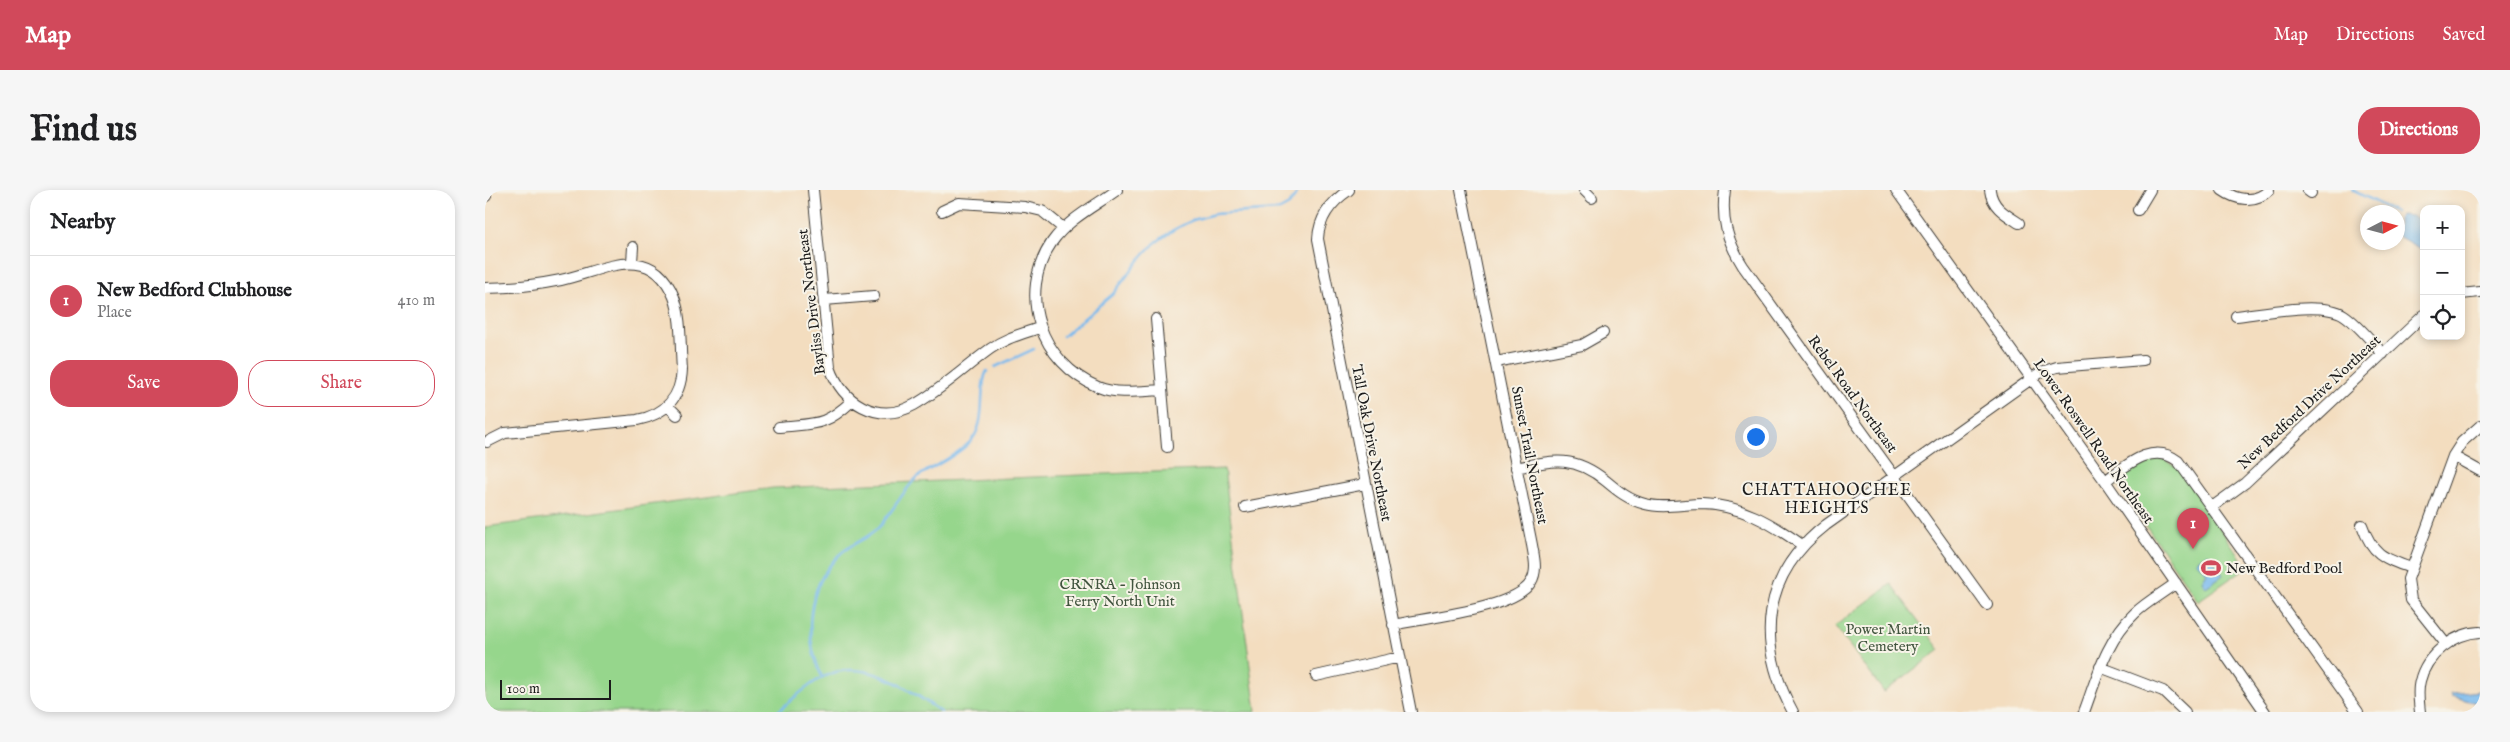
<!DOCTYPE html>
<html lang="en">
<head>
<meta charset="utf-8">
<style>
	body { margin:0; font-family:"IM FELL English",serif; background:#f6f6f6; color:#202124 }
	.controls { position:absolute; right:15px; top:15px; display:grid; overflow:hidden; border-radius:10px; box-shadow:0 2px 8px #0003 }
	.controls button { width:45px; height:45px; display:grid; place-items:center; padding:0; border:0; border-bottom:1px solid #e0e0e0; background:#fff; color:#202124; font:25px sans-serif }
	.compass { position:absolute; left:1875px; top:15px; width:45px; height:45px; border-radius:50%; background:#fff; box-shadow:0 2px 8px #0003; rotate:84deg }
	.scale { position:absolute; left:15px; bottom:12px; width:111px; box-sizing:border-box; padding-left:5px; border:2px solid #1c1c1c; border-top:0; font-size:14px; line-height:18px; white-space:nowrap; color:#1c1c1c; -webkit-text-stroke:4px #f7f3e8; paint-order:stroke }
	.you { position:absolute; left:1270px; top:246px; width:18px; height:18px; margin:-12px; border:4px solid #fff; border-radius:50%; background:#1a73e8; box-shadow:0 0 0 8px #1a73e833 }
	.badge { display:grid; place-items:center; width:32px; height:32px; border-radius:50%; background:#d1495b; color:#fff; font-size:16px; font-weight:700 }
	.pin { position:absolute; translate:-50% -41px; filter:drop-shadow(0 1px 2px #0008) }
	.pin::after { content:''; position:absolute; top:26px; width:18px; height:15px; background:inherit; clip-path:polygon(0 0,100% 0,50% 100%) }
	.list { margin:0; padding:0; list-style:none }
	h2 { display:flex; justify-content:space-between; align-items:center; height:65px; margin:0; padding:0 20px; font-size:21px }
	h2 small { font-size:16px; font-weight:400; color:#757577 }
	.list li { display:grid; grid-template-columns:32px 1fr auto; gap:15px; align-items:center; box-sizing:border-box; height:90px; padding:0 20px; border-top:1px solid #e0e0e0 }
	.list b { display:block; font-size:19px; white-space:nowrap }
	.list p { margin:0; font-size:16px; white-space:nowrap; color:#757577 }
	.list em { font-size:16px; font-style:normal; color:#757577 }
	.actions { display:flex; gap:10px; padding:15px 20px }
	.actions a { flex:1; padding:11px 0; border:1px solid #d1495b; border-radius:20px; text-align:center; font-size:18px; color:#d1495b }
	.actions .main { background:#d1495b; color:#fff }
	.icon { flex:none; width:28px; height:28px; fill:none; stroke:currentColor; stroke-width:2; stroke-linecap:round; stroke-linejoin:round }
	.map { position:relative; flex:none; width:1995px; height:522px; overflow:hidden; border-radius:20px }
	header { display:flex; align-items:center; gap:30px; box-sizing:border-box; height:70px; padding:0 25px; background:#d1495b; color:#fff }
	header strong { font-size:24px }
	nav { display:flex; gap:28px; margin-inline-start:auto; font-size:18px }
	.intro { display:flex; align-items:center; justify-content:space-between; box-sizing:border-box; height:120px; padding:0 30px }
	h1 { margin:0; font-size:35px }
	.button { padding:12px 22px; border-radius:20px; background:#d1495b; color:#fff; font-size:18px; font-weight:700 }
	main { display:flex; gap:30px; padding:0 30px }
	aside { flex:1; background:#fff; border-radius:20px; box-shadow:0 2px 8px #0003 }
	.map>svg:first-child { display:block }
</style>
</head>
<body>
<header>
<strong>Map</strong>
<nav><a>Map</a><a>Directions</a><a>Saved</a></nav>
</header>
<div class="intro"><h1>Find us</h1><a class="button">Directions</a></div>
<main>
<aside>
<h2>Nearby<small></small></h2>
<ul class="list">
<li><span class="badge">1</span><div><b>New Bedford Clubhouse</b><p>Place</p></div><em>410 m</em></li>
</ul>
<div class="actions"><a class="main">Save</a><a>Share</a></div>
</aside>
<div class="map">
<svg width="1995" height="522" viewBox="0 0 1995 522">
	<rect width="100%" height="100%" fill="#f7f3e8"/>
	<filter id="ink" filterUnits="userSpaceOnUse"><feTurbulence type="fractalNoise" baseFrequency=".02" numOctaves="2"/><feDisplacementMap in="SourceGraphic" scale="10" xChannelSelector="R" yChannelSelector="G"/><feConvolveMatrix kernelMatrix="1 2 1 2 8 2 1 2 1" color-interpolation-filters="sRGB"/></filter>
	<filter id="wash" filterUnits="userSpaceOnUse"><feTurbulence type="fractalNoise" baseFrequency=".0096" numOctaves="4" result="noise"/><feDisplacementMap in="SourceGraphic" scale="20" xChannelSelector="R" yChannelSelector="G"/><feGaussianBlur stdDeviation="1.12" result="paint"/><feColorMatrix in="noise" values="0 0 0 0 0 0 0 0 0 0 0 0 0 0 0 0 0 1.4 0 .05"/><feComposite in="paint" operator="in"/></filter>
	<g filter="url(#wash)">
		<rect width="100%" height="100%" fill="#f3ddbf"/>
		<path fill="#96d68c" stroke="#597954" d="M1669,267l12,3 13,9 68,98 -49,34 -82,-119c5,-13 25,-21 38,-25z
			M739,279l32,243h-771v-185l288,-39z
			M1406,394l49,66 -56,42 -49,-66z"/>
		<path fill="#79baee" stroke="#4a6b85" d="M1916,25l12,1 11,7v28l-26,-15v-17z
			M1723,363l15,22 -17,12 -4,-6 5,-8 -11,-12z
			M1995,501v13l-29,-8 -1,-2z"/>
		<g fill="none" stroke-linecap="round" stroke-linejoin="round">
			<path stroke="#79baee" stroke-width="2.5" d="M1867,0l43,22
				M578,146l50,-42 27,-35 15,-16 18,-13 20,-10 21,-6 66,-4 9,-5 10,-15
				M510,177l39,-18
				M337,487c-19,-41 -16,-89 17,-122 11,-11 27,-15 38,-26 13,-13 30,-45 42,-53 16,-11 36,-19 50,-33 20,-20 8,-54 18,-72
				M292,522c15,-12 29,-26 46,-35 42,-22 85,12 118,35"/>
		</g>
	</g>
	<g filter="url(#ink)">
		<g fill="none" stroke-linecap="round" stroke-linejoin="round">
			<defs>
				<path id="minor" d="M1,0v6
					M328,0l17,177c12,35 47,58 84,38 27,-15 51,-38 76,-56 15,-11 32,-15 49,-21
					M632,0c-22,16 -49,29 -65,52 -36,53 -11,121 46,145 19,8 44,4 64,3
					M864,0c-18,12 -30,27 -31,49l93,473
					M1099,0l8,8
					M1240,0c-4,29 2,51 18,76l244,339
					M1411,0l209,291 160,231
					M1505,0c2,17 15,24 29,33
					M1737,0c14,10 33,14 47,0
					M1822,0l4,3
					M1653,20l12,-20
					M457,21l17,-8 66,4 17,4 21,17
					M147,72l1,-15
					M0,98c25,0 51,-3 76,-8 41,-9 90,-40 113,17 8,21 6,49 8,72 -1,28 -17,46 -45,51l-132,13 -18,9
					M1976,104l19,-2
					M339,110l50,-4
					M1751,126c27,-3 86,-15 108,-1 15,10 27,26 39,39
					M671,129l11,128
					M1011,172l86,-17 21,-12
					M183,216l9,9
					M294,237c37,-4 45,0 73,-26
					M1968,266l27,15
					M1031,278c38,-8 58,-13 90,13 12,10 23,19 39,23 18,5 38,0 57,0 39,1 69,19 100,41
					M1620,291c21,-15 47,-40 73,-20l180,251
					M760,317l120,-23
					M1727,317l33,-24 179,-168
					M1877,335c10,29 21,33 49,43
					M908,435c31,-7 122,-16 138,-43 7,-11 3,-25 1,-37l-71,-355
					M1961,454l-35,-44 -3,-21 45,-123 9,-14 18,-16
					M1615,477l63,24 22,21
					M831,486l84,-19
					M1308,522c-38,-70 -31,-137 33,-187l215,-153 16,-5 86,-7
					M1599,522c13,-35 23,-73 51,-99 13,-12 28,-20 41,-30
					M1935,522c-1,-10 -3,-21 0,-31 6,-26 34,-48 60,-49"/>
			</defs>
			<use href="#minor" stroke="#3c3934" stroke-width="12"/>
			<use href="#minor" stroke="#fff" stroke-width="10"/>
		</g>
	</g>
	<defs>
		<symbol id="stadium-bare" viewBox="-9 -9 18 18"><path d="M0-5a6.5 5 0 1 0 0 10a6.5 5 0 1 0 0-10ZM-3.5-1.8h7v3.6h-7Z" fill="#d1495b" stroke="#f7f3e8" stroke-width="2.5" paint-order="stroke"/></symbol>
	</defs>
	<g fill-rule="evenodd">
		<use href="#stadium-bare" x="1712" y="364" width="28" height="28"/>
	</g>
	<g text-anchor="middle" stroke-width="4" stroke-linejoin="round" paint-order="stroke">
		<g font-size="15" fill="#1c1c1c" stroke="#f7f3e8">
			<text transform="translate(326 112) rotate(-97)" y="5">Bayliss Drive Northeast</text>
			<text transform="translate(1368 204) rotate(54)" y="5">Rebel Road Northeast</text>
			<text transform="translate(1824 212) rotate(-43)" y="5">New Bedford Drive Northeast</text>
			<text transform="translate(1609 251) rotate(55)" y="5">Lower Roswell Road Northeast</text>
			<text transform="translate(887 253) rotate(79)" y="5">Tall Oak Drive Northeast</text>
			<text transform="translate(1045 265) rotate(79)" y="5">Sunset Trail Northeast</text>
		</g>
		<g font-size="15" fill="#1c1c1c" stroke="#f7f3e8" text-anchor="start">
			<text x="1741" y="383">New Bedford Pool</text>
		</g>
		<g font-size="15" fill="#41543e" stroke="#f7f3e8">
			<text x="635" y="399">CRNRA - Johnson<tspan x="635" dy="17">Ferry North Unit</tspan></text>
			<text x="1403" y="444">Power Martin<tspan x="1403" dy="17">Cemetery</tspan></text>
		</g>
		<g font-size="16" letter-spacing="1" fill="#1c1c1c" stroke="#f7f3e8">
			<text x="1342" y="305">CHATTAHOOCHEE<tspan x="1342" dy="18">HEIGHTS</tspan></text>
		</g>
	</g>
</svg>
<div class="controls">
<button>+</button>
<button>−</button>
<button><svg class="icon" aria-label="locate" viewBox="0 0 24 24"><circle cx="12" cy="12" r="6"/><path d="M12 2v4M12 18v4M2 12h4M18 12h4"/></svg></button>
</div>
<svg class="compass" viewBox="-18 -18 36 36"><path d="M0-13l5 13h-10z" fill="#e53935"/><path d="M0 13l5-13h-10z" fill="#757577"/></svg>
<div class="scale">100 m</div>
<div class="you"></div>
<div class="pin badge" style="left:1708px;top:359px">1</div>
</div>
</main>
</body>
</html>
